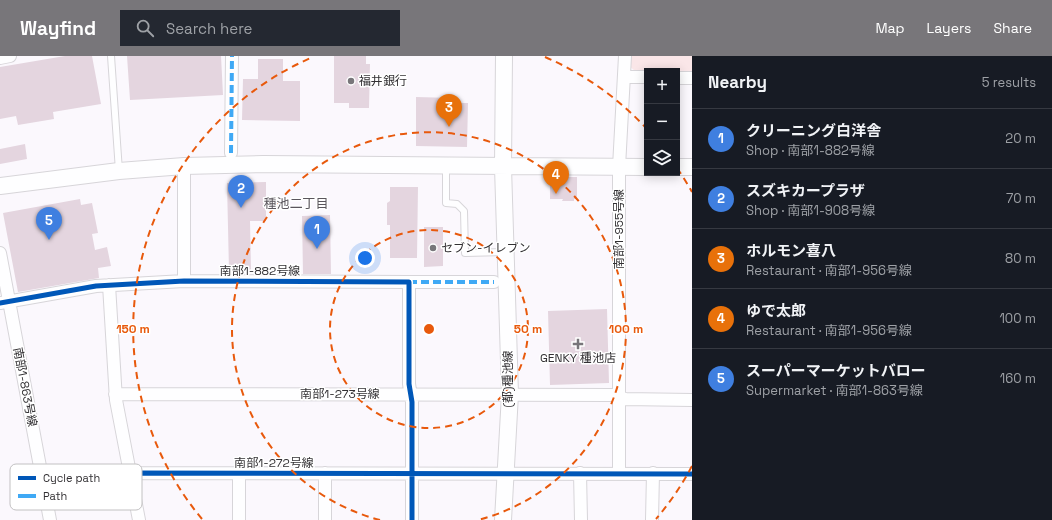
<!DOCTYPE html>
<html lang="en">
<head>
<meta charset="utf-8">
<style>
	body { margin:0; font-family:"Space Grotesk","Noto Sans JP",sans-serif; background:#242831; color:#f1f3f6 }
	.controls { position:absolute; right:12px; top:12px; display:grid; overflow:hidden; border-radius:0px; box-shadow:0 2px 10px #0003 }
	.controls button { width:36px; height:36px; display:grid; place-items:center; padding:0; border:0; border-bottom:1px solid #363941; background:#171b24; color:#f1f3f6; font:20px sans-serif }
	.you { position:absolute; left:365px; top:202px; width:14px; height:14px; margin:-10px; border:3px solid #fff; border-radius:50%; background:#1a73e8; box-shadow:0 0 0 6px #1a73e833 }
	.badge { display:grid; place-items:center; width:26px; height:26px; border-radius:50%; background:#78767a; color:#fff; font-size:13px; font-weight:700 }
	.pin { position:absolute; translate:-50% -33px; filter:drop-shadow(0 1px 2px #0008) }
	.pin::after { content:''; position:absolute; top:21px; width:14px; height:12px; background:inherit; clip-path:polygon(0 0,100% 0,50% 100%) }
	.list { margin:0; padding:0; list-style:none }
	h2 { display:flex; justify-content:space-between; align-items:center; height:52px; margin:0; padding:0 16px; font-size:17px }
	h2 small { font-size:13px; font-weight:400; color:#9ea1a6 }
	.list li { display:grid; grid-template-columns:26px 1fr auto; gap:12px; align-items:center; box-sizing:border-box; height:60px; padding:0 16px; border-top:1px solid #363941 }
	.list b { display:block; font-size:15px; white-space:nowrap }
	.list p { margin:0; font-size:13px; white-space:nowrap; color:#9ea1a6 }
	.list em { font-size:13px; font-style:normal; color:#9ea1a6 }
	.icon { flex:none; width:22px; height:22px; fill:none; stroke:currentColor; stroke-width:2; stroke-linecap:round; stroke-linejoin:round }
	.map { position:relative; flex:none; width:692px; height:464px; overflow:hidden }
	header { display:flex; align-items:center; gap:24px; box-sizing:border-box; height:56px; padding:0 20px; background:#78767a; color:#fff }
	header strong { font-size:19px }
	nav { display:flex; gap:22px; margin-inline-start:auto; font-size:14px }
	.search { width:280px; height:36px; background:#242831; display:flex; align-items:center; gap:10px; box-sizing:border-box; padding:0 14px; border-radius:0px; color:#9ea1a6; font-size:15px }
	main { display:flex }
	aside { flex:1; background:#171b24 }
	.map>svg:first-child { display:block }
</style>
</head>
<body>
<header>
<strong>Wayfind</strong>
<div class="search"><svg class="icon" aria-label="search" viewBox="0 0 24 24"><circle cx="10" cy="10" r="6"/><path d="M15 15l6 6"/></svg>Search here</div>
<nav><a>Map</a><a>Layers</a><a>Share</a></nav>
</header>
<main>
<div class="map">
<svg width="692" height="464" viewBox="0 0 692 464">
	<rect width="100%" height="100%" fill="#fbf8fd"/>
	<path fill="#fae6e8" d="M631,0h61v15l-58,-1 -4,-3z"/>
	<path fill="#e4d5df" d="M65,0h27l9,48 -48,8 1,7 -36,6 -2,-9 -16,3v-52z
		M127,0h94l2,39 -93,5z
		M334,0h32v8h4l-1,44h-20v-5h-15z
		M258,3h25v22h17v40l-58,-1 1,-41h15z
		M416,41l38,1 2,5h12l-1,44 -51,-1z
		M25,88l2,15 -27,5v-15z
		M550,121h27v22h-3v2h-12l1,-2h-13z
		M266,126v39h-16l1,49 -22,1 -2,-88z
		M390,131h28l-1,71h-27v-33h-3v-22l3,-2z
		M80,143l1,6 11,-2 6,30 -6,1 3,16 12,-3 4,19 -13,2 1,10 -81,14 -15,-79z
		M330,159l1,59h-28l-1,-58z
		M424,171h19v39l-19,1z
		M607,253l2,74 -59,2 -2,-74z"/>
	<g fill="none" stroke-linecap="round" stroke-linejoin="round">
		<defs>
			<path id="lane" d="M111,0l8,115
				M446,110v37l11,1 7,7 1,42 40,-1"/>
			<path id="street" d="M0,2l10,-2
				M624,21h23
				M677,22h15
				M231,97l1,-97
				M184,110v115
				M0,197l50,267
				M409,226h85
				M109,229l7,115 23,120
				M0,247l96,-17 88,-5 225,1v102l3,18v118
				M115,338l499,1 11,4 67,1
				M325,417v47
				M580,417l1,47
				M619,417v-306l6,-111
				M44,431l86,-14 562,1
				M239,464v-46
				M652,464l1,-47"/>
			<path id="secondary" d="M677,111h15
				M0,130l119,-15 65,-5 79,-2 384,3
				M503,464l7,-126 -7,-227 1,-111"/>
		</defs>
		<use href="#lane" stroke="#d7d5d9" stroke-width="8"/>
		<use href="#street" stroke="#d7d5d9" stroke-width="14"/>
		<use href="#secondary" stroke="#d7d5d9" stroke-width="18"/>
		<use href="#lane" stroke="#fefeff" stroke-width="6"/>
		<use href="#street" stroke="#fefeff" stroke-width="12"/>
		<use href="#secondary" stroke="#fefeff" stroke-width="16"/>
		<path stroke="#3fa9f5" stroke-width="4" stroke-dasharray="8 4" stroke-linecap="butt" d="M231,97l1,-97
			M409,226h85"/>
		<defs>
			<path id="cycleway" d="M0,247l96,-17 88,-5 225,1v102l3,18v118
				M44,431l86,-14 562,1"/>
		</defs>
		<use href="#cycleway" stroke="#fff" stroke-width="8"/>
		<use href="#cycleway" stroke="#0057b8" stroke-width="5"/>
	</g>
	<g fill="none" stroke="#e8590c" stroke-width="2" stroke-dasharray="7 5">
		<circle cx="429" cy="273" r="99"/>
		<path d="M380 464A197 197 0 1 1 478 464"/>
		<path d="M692 410A296 296 0 0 1 656 463M202 463A296 296 0 0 1 313 1M545 1A296 296 0 0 1 645 71M677 112A296 296 0 0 1 692 136"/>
	</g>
	<g fill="#78767a" stroke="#fff" stroke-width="1.5">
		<circle cx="351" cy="25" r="4"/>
		<circle cx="433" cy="192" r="4"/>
		<path d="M576 282h4v4h4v4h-4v4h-4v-4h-4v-4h4z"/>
	</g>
	<g text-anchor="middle" stroke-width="3" stroke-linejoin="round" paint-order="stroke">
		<g font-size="12" fill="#323033" stroke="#fff" text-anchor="start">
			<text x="359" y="29">福井銀行</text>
			<text x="441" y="196">セブン-イレブン</text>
			<text x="578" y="306" text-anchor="middle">GENKY 種池店</text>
		</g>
		<g font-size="12" fill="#323033" stroke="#fff">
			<text transform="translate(619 173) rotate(-90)" y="4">南部1-955号線</text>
			<text x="260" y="219">南部1-882号線</text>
			<text transform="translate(508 323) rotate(-90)" y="4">(都)種池線</text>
			<text transform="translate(25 331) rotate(79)" y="4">南部1-863号線</text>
			<text x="340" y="342">南部1-273号線</text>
			<text x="274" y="411">南部1-272号線</text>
		</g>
		<g font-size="13" fill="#5a565c" stroke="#fff">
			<text x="296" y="152">種池二丁目</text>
		</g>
	</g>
	<rect x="10" y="408" width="132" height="46" rx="6" fill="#fff" stroke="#c2c1c2" stroke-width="1"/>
	<rect x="18" y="420" width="18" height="4" fill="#0057b8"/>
	<rect x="18" y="438" width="18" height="4" fill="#3fa9f5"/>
	<g font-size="11" fill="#323033">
		<text x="43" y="426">Cycle path</text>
		<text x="43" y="444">Path</text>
	</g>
	<circle cx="429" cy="273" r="6" fill="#e8590c" stroke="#fff" stroke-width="2"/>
	<g font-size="12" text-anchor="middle" font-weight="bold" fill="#e8590c" stroke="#fff" stroke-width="3" stroke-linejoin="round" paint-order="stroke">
		<text x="528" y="277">50 m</text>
		<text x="626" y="277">100 m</text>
		<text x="133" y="277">150 m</text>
	</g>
</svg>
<div class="controls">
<button>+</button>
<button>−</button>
<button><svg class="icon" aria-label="layers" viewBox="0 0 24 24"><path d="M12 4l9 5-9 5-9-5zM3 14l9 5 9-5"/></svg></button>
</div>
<div class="you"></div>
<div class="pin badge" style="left:317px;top:193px;background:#3f7fe0">1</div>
<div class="pin badge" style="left:241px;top:152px;background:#3f7fe0">2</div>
<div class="pin badge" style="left:449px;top:71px;background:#e8710a">3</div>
<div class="pin badge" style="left:556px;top:138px;background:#e8710a">4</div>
<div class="pin badge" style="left:49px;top:184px;background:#3f7fe0">5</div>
</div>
<aside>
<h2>Nearby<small>5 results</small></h2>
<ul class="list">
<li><span class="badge" style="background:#3f7fe0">1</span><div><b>クリーニング白洋舎</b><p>Shop · 南部1-882号線</p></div><em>20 m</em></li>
<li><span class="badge" style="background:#3f7fe0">2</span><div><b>スズキカープラザ</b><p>Shop · 南部1-908号線</p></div><em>70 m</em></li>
<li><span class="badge" style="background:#e8710a">3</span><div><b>ホルモン喜八</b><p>Restaurant · 南部1-956号線</p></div><em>80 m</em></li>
<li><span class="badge" style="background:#e8710a">4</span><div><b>ゆで太郎</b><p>Restaurant · 南部1-956号線</p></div><em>100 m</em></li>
<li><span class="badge" style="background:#3f7fe0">5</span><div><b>スーパーマーケットバロー</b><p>Supermarket · 南部1-863号線</p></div><em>160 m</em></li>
</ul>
</aside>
</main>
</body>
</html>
